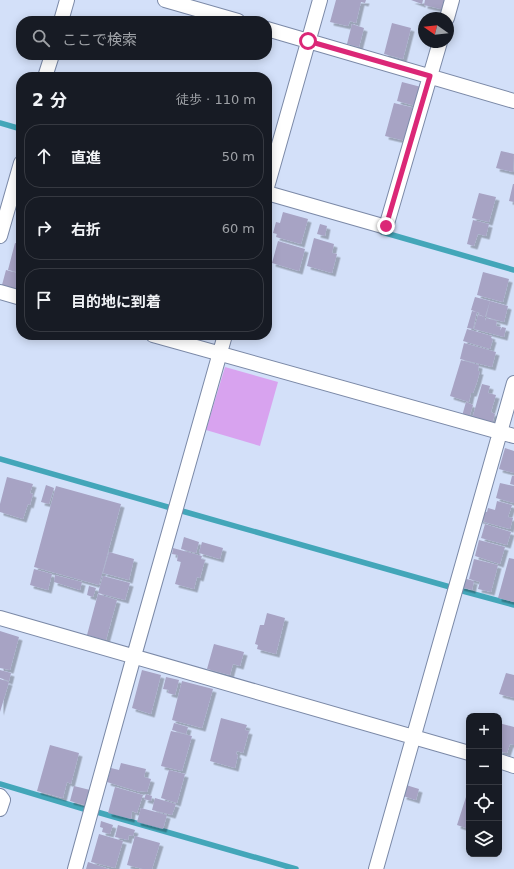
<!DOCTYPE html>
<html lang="ja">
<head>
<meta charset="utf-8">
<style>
	body { margin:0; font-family:"DejaVu Sans","Noto Sans JP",sans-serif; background:#20242c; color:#f1f3f6 }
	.controls { position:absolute; right:12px; bottom:12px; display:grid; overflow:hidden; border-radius:8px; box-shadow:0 2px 10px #0003 }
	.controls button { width:36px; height:36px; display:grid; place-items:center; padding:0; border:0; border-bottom:1px solid #363941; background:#171b24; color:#f1f3f6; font:20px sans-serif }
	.compass { position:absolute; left:418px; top:12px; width:36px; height:36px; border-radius:50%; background:#171b24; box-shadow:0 2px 10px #0003; rotate:284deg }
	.stop { position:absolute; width:12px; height:12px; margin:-9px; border:3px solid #db2777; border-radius:50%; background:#fff }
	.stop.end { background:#db2777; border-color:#fff; box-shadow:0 1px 4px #0008 }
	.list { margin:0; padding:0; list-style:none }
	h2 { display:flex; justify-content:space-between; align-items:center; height:52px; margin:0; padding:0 16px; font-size:17px }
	h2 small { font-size:13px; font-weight:400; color:#9ea1a6 }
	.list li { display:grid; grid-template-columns:26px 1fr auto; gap:12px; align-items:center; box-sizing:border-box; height:64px; margin:0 8px 8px; padding:0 8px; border:1px solid #363941; border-radius:16px }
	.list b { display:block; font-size:15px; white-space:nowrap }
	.list em { font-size:13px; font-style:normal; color:#9ea1a6 }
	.icon { flex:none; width:22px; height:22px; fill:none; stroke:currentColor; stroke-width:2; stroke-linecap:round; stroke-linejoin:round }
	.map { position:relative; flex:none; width:514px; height:869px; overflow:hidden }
	.search { position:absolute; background:#171b24; box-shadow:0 2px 10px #0003; left:16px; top:16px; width:256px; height:44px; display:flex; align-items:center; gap:10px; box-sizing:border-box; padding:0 14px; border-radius:16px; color:#9ea1a6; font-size:15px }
	.panel { position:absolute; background:#171b24; box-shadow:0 2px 10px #0003; left:16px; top:72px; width:256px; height:268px; border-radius:16px }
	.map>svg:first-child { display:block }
</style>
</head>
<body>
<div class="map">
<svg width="514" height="869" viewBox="0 0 514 869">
	<defs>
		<filter id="shadow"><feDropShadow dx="3.5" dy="3.5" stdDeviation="0" flood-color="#0004"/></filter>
	</defs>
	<rect width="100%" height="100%" fill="#d3e0f9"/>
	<path fill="#d8a3ef" d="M225,367l53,15 -18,64 -54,-16z"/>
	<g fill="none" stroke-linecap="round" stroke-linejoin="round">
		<path stroke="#43a6b9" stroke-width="5.5" d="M0,123l21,6
			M382,232l132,38
			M0,459l171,49
			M182,511l268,76
			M459,590l55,15
			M0,784l84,25
			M97,812l199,57"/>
	</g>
	<path fill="#a7a3c4" filter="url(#shadow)" d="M336,0h30l-1,3 -4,-1 -5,21 -6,-2 -2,5 -18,-4z
		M411,0h12l-1,4z
		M425,0h23l-3,10 -21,-5z
		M392,23l19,5 -8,31 -19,-5z
		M352,24l12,4 -5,19 -12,-3z
		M402,82l19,5 -5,19 -19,-5z
		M394,103l21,5 -9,33 -21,-5z
		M501,151l13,3 -1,18 -17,-4z
		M513,184h1v18l-5,-1z
		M479,193l17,4 -7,25 -17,-4z
		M283,212l25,7 -7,25 -25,-7 1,-3 -4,-1 3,-11 4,1z
		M473,220l16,4 -3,12 -8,-2 -4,12 -7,-2z
		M320,224l7,2 -2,10 -8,-2z
		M20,238h1v35l-13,-3 7,-27 4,1z
		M314,238l20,6 -2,9 5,1 -5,19 -25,-7z
		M278,241l27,8 -6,22 -27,-8z
		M6,270l15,4v17l-19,-6z
		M483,272l26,7 -6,23 -26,-7z
		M475,297l15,4 -5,16 -7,-3 2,-1 -9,-3z
		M490,301l18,5 -4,16 -18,-5z
		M472,311l5,1 -4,17 -6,-1z
		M478,315l7,2v4l1,-3 11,3 -1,5 5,1 -1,4 2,-4 4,1 -2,9 -30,-8z
		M467,329l25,7 -1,2 2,1 -3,10 -27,-8z
		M464,343l32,9 -4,15 -32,-8z
		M461,360l18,5 -1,6h2l-3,11 -4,11h-2l-2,9 -19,-6z
		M482,384l8,2 -2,7 8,2 -5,17 4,2 -3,10 -20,-5z
		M466,402l7,3 -4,13 -7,-2z
		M505,448l9,3v22l-15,-4z
		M512,476h2v9l-4,-1z
		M7,477l26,7 -3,9 3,1 -3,11 -2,-1 -5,15 -23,-7v-8z
		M500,483l14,3v17l-18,-5z
		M46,485l8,3 -5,16 -8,-2z
		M56,486l65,18 -22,81 -65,-18z
		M497,501l15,4 -4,12 5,1 -3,11 -26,-7 2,-6 -2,5 -5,-1 3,-9 5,1 1,-4 7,2z
		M485,524l26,8 -4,13 -26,-7z
		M184,537l15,5 -3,11 -15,-4z
		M479,540l26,7 -5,17 -25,-8z
		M202,542l21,6 -3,11 -21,-6z
		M173,548l29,8 -1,3 4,1 -5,18 -3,-1 -3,12 -19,-5 6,-22 -4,-1 1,-6 -6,-1z
		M109,552l25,7 -5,21 -26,-7z
		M509,558l5,1v43l-16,-4z
		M474,559l24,6 -7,27 -13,-3 2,-7 -11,-3z
		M34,569l18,5 -4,16 -18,-5z
		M55,575l27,7 -2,8 -26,-8z
		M103,576l27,7 -5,17 -27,-7z
		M463,578l11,3 -2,9 -12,-3z
		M89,586l7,2 -3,9 -6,-2z
		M98,594l19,6 -11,40 -19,-5z
		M267,613l18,5 -9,36 -19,-5 1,-4 -3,-1 5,-19h4z
		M0,631l19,6 -9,33 -10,-2z
		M214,644l30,8 -4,14 -7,-2 -3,11 -23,-6z
		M0,670l11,3 -2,8 -9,-3z
		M142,670l19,5 -10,39 -19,-6z
		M506,673l8,2v23l-15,-4z
		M166,677l13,3 -4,15 -7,-2 1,-3 -6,-1z
		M0,679l9,3 -9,30z
		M182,681l31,8 -11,39 -30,-8z
		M221,718l26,7 -2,5 4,1 -6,22 -6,-2 -1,3 2,1 -3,13 -25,-7z
		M174,723l14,4 -2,7 -14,-4z
		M499,723l15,4v18l-4,-1 -3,9 -8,-2z
		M171,731l21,5 -10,35 -21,-5z
		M50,745l29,8 -8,31 -4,-2 -4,16 -26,-7z
		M121,763l25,6 -2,8 7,2 -4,13 -7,-1v1l-33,-10 4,-14 8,2z
		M169,770l16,4 -8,29 -16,-5z
		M406,785l13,4 -3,11 -13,-4z
		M74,786l16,4 -5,15 -15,-4z
		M115,787l28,8 -6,18 -5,-2 -1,8 -23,-6z
		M146,794l6,2 -1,5 -7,-2z
		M466,797l3,1v31l-12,-4z
		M155,798l21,6 -4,11 -20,-5z
		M141,808l26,7 -4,14 -26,-7z
		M101,821l12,4 -3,9 -8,-2 1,-4 -3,-1z
		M118,825l17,5 -2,6 -4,-1 -1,5 -13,-3z
		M99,834l24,7 -8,27 -24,-6z
		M135,836l25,7 -8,26h-9l-16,-4z
		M88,862l21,7h-23z"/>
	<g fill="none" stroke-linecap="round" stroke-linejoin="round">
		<defs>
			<path id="minor" d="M165,0l73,21
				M447,18l5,-18
				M61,21l6,-21
				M267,29l247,72
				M45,77l7,-22
				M267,187l53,-187
				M267,193l119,34 54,-185
				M0,236l21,-73
				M0,292l21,6
				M153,335l361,101
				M0,618l469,135
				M499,761l15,5
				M0,796l3,4 -3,9
				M75,869l59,-213 91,-321
				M376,869l138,-486"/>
		</defs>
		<use href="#minor" stroke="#7b89a7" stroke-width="16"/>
		<use href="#minor" stroke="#fff" stroke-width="14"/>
	</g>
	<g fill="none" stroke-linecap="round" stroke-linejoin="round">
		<path stroke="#db2777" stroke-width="5" d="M308,41l122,35 -44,150"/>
	</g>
</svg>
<div class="controls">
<button>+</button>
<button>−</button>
<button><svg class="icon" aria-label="locate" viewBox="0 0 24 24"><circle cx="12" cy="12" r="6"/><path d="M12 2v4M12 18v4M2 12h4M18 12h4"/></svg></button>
<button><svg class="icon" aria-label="layers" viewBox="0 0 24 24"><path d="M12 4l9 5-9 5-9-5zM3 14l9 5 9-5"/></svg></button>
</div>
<svg class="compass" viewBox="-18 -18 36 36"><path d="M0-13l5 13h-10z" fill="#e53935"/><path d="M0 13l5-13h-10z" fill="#9ea1a6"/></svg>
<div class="stop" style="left:308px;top:41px"></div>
<div class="stop end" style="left:386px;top:226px"></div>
<div class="search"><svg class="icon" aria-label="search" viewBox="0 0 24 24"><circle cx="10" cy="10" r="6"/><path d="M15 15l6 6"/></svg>ここで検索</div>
<section class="panel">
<h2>2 分<small>徒歩 · 110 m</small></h2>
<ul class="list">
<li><svg class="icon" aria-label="ahead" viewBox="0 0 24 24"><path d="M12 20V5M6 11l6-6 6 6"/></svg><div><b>直進</b></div><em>50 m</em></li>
<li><svg class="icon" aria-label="right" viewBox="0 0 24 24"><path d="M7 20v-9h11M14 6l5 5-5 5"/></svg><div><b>右折</b></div><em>60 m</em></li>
<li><svg class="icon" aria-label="arrive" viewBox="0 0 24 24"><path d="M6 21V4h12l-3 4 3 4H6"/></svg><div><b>目的地に到着</b></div></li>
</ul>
</section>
</div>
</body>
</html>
